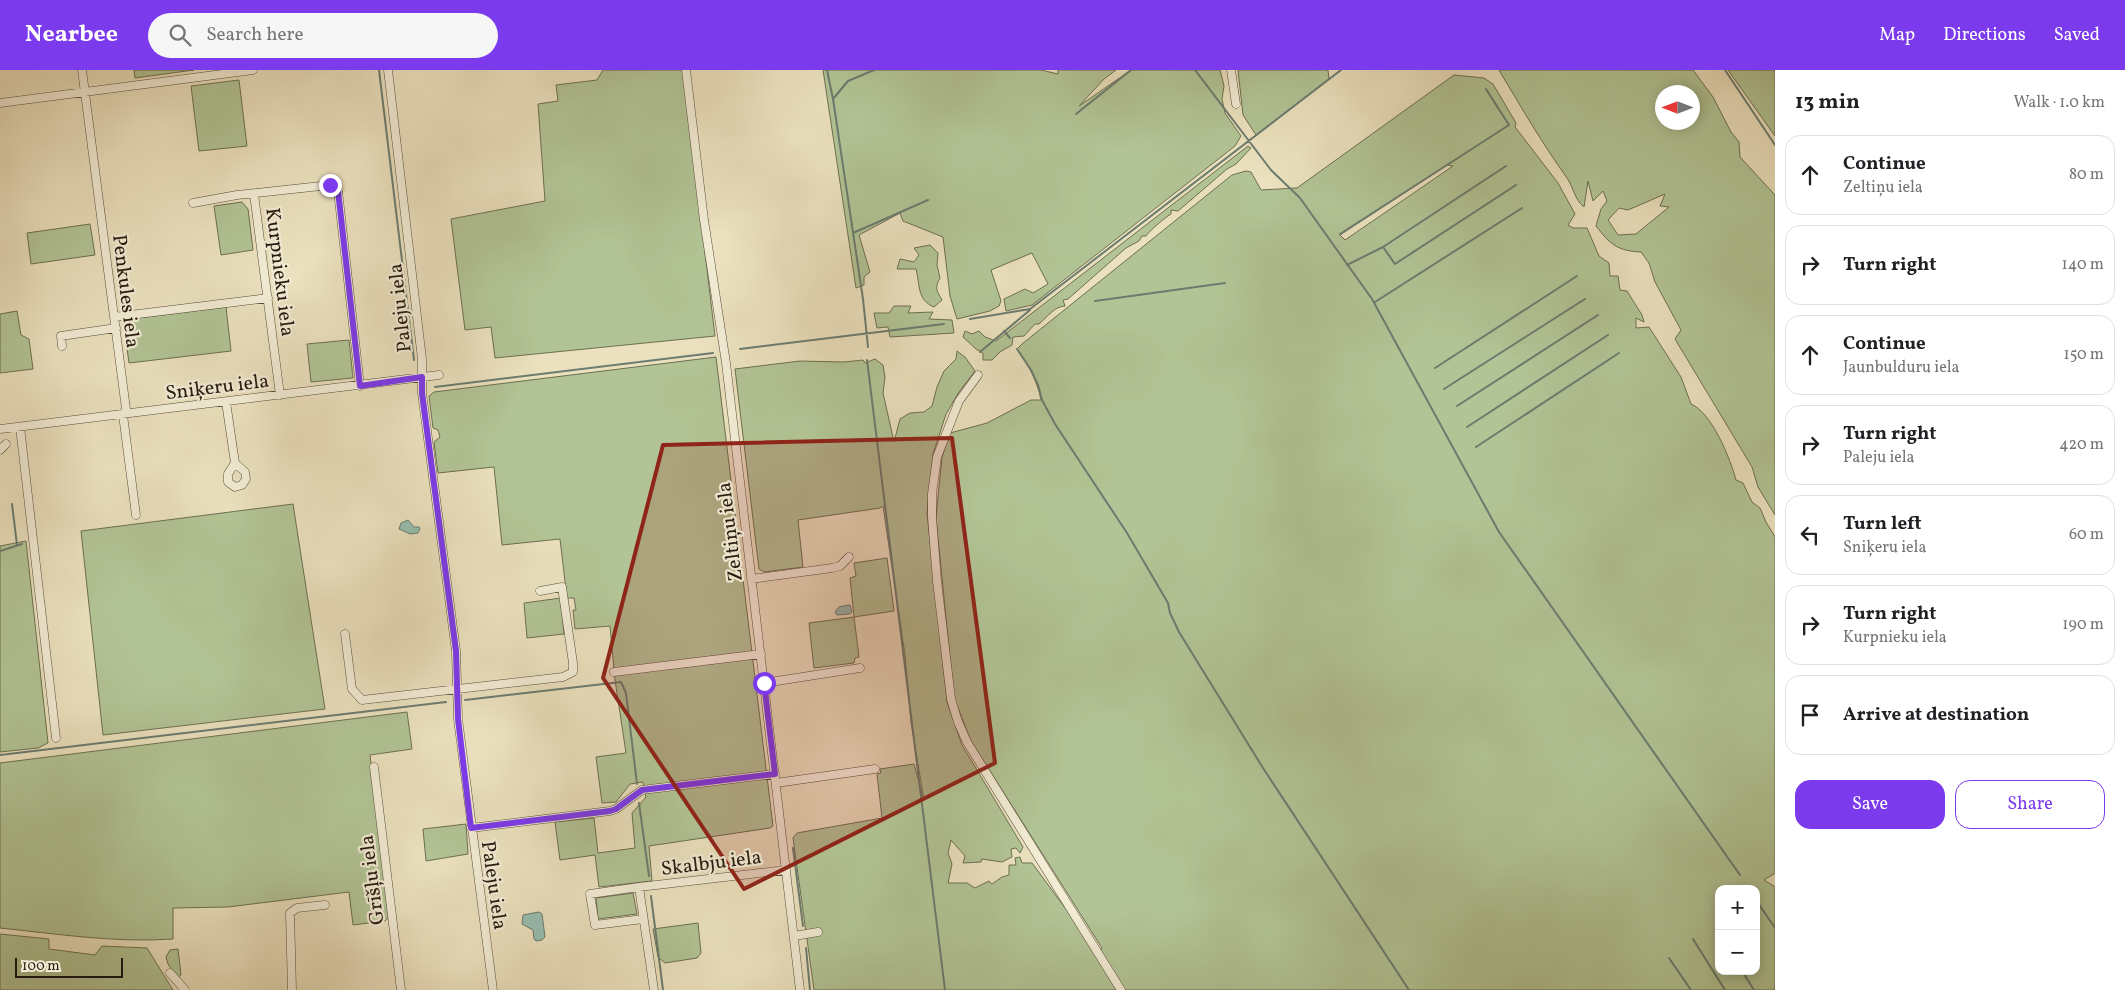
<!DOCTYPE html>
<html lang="en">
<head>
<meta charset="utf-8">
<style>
	body { margin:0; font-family:Vollkorn,serif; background:#f6f6f6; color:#202124 }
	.controls { position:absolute; right:15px; bottom:15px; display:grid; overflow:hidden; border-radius:10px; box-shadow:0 2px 12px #0003 }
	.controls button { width:45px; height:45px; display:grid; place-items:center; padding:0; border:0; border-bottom:1px solid #e0e0e0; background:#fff; color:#202124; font:25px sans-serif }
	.compass { position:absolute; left:1655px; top:15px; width:45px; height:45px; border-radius:50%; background:#fff; box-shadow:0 2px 12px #0003; rotate:270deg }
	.scale { position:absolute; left:15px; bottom:12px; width:108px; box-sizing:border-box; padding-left:5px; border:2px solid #271a0f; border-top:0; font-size:14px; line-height:18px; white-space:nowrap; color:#271a0f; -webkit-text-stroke:4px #f2ecd5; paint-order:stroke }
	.stop { position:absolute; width:15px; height:15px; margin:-11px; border:4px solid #7c3aed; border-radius:50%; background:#fff }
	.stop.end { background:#7c3aed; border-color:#fff; box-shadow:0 1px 5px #0008 }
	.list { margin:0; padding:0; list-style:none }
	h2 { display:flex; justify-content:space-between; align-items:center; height:65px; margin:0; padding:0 20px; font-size:21px }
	h2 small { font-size:16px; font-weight:400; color:#757577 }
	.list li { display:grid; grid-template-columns:32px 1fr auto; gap:15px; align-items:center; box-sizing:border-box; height:80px; margin:0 10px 10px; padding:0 10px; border:1px solid #e0e0e0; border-radius:15px }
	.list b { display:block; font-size:19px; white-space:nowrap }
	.list p { margin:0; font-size:16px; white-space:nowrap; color:#757577 }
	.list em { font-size:16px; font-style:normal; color:#757577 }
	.actions { display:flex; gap:10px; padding:15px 20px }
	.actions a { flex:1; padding:11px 0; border:1px solid #7c3aed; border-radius:15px; text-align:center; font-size:18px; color:#7c3aed }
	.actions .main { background:#7c3aed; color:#fff }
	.icon { flex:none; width:28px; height:28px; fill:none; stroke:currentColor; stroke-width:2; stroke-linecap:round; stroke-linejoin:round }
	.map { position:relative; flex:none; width:1775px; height:920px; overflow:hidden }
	header { display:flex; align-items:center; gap:30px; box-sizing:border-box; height:70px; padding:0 25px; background:#7c3aed; color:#fff }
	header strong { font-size:24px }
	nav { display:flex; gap:28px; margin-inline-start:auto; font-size:18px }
	.search { width:350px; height:45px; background:#f6f6f6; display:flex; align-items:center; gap:12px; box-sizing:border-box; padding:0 18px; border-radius:28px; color:#757577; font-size:19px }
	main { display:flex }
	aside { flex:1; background:#fff }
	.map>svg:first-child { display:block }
</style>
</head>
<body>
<header>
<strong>Nearbee</strong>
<div class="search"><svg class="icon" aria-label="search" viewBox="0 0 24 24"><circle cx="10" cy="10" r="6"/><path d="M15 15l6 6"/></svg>Search here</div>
<nav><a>Map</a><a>Directions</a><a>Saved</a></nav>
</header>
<main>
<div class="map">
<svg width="1775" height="920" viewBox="0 0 1775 920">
	<rect width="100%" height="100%" fill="#ebe1be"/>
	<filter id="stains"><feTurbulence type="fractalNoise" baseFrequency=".004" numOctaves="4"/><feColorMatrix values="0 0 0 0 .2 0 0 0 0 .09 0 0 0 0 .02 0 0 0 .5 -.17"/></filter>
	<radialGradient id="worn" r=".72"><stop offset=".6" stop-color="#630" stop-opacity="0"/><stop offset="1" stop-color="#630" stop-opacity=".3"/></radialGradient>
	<path fill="#b2c495" stroke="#6c6f52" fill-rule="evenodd" d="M134,0h60l-59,8z
		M603,0h80l32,266 -220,22 -4,-31 -26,3 -14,-111 94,-18 -7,-97 20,-3 -2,-16 41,-5z
		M823,0h218l17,4v-4h58l-12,9 -25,27 52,-36h89l4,16 -2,13 3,14 16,23 -6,10 -203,159 -26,6 -2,-12 21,-10 8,4 15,-9 -16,-31 -41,17 10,31 -2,5 -9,5 -33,8 -7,-23 -7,-59 -40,-16 -3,-8 -41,22 11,37 -6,5v8l-8,3z
		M1238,0h90l1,9 -73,56 -13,-20z
		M1499,0h194l20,27 18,35 8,10 1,15 35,38v320l-17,-28 -6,-20 -77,-128 6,-9 -26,-48 -6,-19 -8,-11c-24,-1 -31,-8 -45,-26l5,-17 6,-8 -4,-10 -10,10 -5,-20 -4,26c-10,-8 -10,-19 -17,-29 -25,-35 -46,-71 -68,-108zM1692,22v30h-30v-30zM1665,124l-5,12 9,1 -33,27 -18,1 -10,-15 11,-12 9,2z
		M1728,0h47v66z
		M1454,5l30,3 9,6 23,39 -1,4 43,56 17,31 -7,11 5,3h14l12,28 10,7 1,13h8l2,14 7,1 15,24 2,7 -8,-4v10l13,-1 32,50 10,27c21,9 39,54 45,76l7,3 9,19 8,6 6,14 9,15v336l-11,7 11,7v103h-961l-21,-152 4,-5 85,-15 -5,-44 4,-1 -1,-4 34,-5 10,36 -13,-78 -6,-67 -22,-149 -3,2 -82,12 5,47 -39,5 -5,-3 -24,-200 65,-8 44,1 19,-2 2,3 10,-4 8,6 2,12 -2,16 11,49 6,-23 10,-6 14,-1 8,-6 5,-19 7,-16 12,-12 1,-8 8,6 10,14 -16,21 -13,22 -13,40 -6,59 20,189 15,43 61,102 -3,6 -4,-5 -5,1 1,8 -10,5 -20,-3 -1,3 -18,1 2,-7 -14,-16 -3,13 4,11 -4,19h19l8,5 14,-7 3,3 10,-7 7,-2v-10h7l-1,-7 5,-1 2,6h10l67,91 3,-6 -131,-207 -17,-43 -18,-181 6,-60 8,-24 37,-10 44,-23h10c-4,-20 -12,-34 -24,-51l5,-5 210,-169 14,-4 5,1 10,18 36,-2zM1447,95l6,1 -108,74 -5,-5zM1719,819h37v82h-37z
		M239,10l8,66 -48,5 -8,-65z
		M1248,76l3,2 -15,16 -9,5 -49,42 -7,-1v4c-3,1 -23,18 -25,22h-4l-3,5 -13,7 -58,51 -5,1 2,6c-10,0 -18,11 -26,18h-4l-11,12 -11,1 -1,8 -12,7 -8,8h-9v-7l-7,-4 -13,-12 2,-6 7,3 7,-3 6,6 11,4z
		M242,132l6,7 5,41 -32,5 -7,-49z
		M90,154l5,31 -64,9 -4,-31z
		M930,175l8,8 -1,12 3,13c-6,10 -3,13 2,22l-8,7c-17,-7 -14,-22 -18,-38h-19l3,-10 14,3 5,-7 -5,-7z
		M894,236h17l-3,7 25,-1 -4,7 23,1 2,13 -64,4 -2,-10 -11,1 -3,-15h15z
		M226,237l5,44 -102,12 -5,-37 6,-7z
		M17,241l4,24 8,4 4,30 -33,4v-59z
		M349,270l4,38 -42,4 -4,-38z
		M716,287l57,469 -3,2 -121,18 3,35 -53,6 -4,-32 -35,5 -5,-38 39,-4 4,35 37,-5 -3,-35 14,-16 -3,-15 -13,2 -14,18 -14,1 -6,-46 30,-4 -11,-73 -5,-54 -35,3 -2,-19h3l-2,-12h-7l-7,-59 -58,6 -8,-78 -56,6 -4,-31 6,-5 -2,-7 -5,-2 -4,-32 5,-4z
		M293,434l32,205 -222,26 -22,-204z
		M26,471l22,202 -10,5 -38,4v-206z
		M887,488l7,53 -40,6 5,40 -4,1 -1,5 -40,5 -5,-45 45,-6 -4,-39 6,-2 -2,-13z
		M561,528l3,36 -37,4 -3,-35z
		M407,642l5,37 -42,6 19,162 -4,4 -32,4 -4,-33 -121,15 -55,1v31c-58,4 -115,-5 -173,-11v-165z
		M466,754l2,30 -42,7 -3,-32z
		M633,823l4,21 -39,5 -2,-21z
		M698,853l3,30 -4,5 -32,5 -7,-6 -5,-28z
		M0,864l49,5v10l46,6 7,-9 45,2 26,42h-173z
		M178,879l3,26 -4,3 -9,-14 -2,-7 4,-7z"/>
	<path fill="#98beb1" stroke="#6b7c70" d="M408,450l6,7h5l1,2 -2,4 -8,1 -11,-5 2,-6z
		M848,535h2l2,7 -2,2 -13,1 -2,-3 4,-5z
		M539,842l3,2 3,23 -3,3 -6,1 -2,-2 -1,-9 -11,-6 1,-9z"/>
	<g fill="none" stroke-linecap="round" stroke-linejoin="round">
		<path stroke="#6b7c70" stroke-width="2" d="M379,0l35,290
			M827,0l6,29 30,200 5,48
			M1195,0l76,100 29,28 72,101 127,233 241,343
			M1725,0l50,75
			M833,29l15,-18 26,-11
			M1076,44l55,-44
			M853,163l75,-33
			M1340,164l169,-109 -23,-36
			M1383,177l12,17 121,-79
			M1347,195l36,-18 123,-81
			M1095,231l130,-18
			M1375,232l147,-94
			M970,249l60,-10 311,-239
			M1004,261l6,7
			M740,279l204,-25
			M1017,279l14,21 7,15 4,15 13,24 72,109 41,70 2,10 9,19 84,136 146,222
			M980,282l50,-42
			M867,290l78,630
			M1435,298l142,-92
			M435,317l278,-34
			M1444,319l141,-90
			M1457,336l141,-91
			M1467,357l141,-92
			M1476,377l143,-94
			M12,434l5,41
			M0,481l22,-7
			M465,630l156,-18 5,11 11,91
			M0,685l446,-53
			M639,733l10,73
			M793,778l10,78
			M651,826l12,94
			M1756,830l19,28
			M1717,860l2,2
			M1693,869l32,51
			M806,878l4,42
			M1669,888l22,32
			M1742,901l12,19"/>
		<defs>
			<path id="street" d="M82,0l44,339 -3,6 13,100
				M388,0l34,289v34l34,258 2,68 35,271
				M686,0l18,150 22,143 74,627
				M1231,0l5,34
				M0,33l253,-33
				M254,124l26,201
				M193,133l44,-8 93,-10 8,6 22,195
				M114,247l154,-19
				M62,276l-1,-10 55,-8
				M978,305l-19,26 -22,56 -5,37v23l5,64 14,118 7,23 9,20 154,248
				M226,332l9,61 -7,11v8l7,5 7,-2 4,-6 -1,-7 -10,-9
				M20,357l36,311
				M0,359l439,-54
				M0,380l6,-6
				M751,509l81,-11 8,-2 9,-9
				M345,564l7,55 10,11 201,-23 10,-5v-9l-11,-76 -22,4
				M614,602l147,-18
				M764,613l96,-15
				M374,697l27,223
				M776,713l99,-14
				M471,758l139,-17 6,-2 26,-19 133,-16
				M639,817l-49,7 5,31 48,-6
				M794,866l24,-4
				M170,903l15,17
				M292,920l-2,-77 7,-5 28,-3
				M654,920l-15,-103 147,-17"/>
		</defs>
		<use href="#street" stroke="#584c3b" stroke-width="9"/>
		<use href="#street" stroke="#f2ecd5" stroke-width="8"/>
	</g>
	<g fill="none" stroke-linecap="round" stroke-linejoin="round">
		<path stroke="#7c3aed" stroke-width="6" d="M330,115l8,6 22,195 62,-9v16l34,258 2,68 13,109 139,-17 6,-2 26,-19 133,-16 -11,-91"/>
	</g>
	<path fill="#8f2418" fill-opacity="0.2" stroke="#8f2418" stroke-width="4" stroke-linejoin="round" d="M952,368l43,325 -251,126 -141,-211 60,-233z"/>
	<g text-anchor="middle" stroke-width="4.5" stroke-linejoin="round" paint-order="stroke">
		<g font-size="20" fill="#271a0f" stroke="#f2ecd5">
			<text transform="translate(281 202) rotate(83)" y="7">Kurpnieku iela</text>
			<text transform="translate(127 221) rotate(83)" y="7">Penkules iela</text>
			<text transform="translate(399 238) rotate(-96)" y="7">Paleju iela</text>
			<text transform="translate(217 316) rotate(-7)" y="7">Sniķeru iela</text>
			<text transform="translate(729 462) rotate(-97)" y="7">Zeltiņu iela</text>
			<text transform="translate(711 792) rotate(-7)" y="7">Skalbju iela</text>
			<text transform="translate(371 810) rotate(-97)" y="7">Grīšļu iela</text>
			<text transform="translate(495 815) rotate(82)" y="7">Paleju iela</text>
		</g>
	</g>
	<rect width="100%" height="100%" filter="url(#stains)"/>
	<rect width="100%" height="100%" fill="url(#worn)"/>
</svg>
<div class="controls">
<button>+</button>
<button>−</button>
</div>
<svg class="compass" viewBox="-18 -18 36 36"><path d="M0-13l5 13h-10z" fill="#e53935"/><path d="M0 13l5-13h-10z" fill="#757577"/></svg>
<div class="scale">100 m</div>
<div class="stop" style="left:764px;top:613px"></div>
<div class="stop end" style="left:330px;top:115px"></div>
</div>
<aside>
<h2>13 min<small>Walk · 1.0 km</small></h2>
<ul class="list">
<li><svg class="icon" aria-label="ahead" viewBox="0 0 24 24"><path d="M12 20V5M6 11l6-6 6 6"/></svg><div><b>Continue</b><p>Zeltiņu iela</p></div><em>80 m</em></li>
<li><svg class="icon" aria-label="right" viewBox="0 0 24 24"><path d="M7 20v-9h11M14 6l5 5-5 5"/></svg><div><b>Turn right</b></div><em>140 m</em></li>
<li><svg class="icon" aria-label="ahead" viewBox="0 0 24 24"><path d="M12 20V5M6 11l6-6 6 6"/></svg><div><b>Continue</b><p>Jaunbulduru iela</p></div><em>150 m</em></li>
<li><svg class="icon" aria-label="right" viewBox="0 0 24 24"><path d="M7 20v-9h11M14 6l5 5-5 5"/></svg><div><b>Turn right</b><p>Paleju iela</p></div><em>420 m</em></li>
<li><svg class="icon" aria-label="left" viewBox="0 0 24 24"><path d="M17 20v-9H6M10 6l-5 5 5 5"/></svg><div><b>Turn left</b><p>Sniķeru iela</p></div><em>60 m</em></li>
<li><svg class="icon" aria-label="right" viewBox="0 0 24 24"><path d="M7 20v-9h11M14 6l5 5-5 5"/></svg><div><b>Turn right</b><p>Kurpnieku iela</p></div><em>190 m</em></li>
<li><svg class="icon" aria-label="arrive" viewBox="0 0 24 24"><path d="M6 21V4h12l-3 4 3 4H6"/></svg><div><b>Arrive at destination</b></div></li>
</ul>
<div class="actions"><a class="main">Save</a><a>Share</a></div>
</aside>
</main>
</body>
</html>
